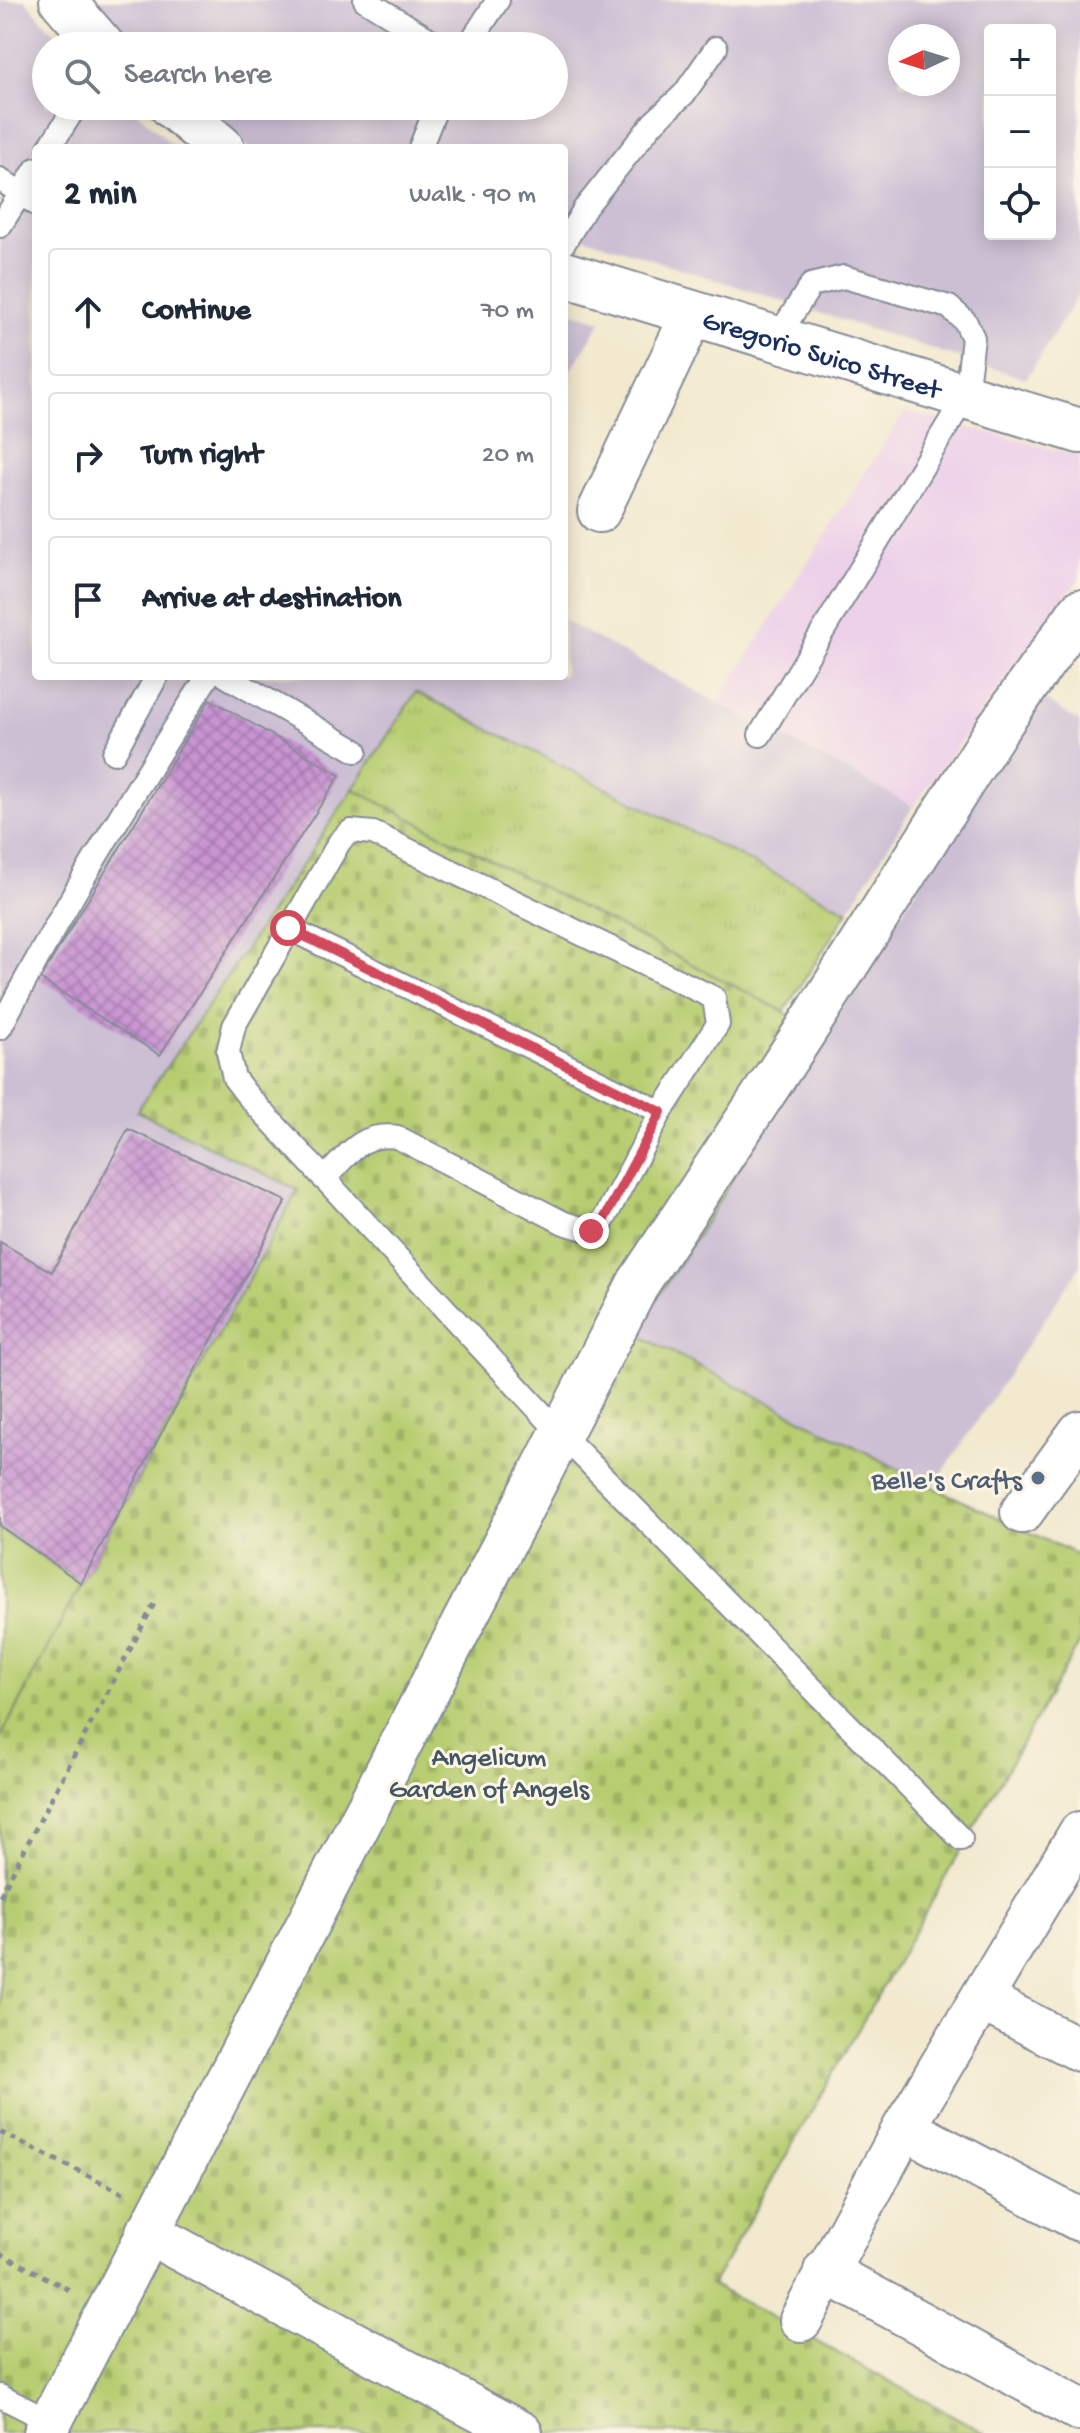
<!DOCTYPE html>
<html lang="en">
<head>
<meta charset="utf-8">
<style>
	body { margin:0; font-family:"Gochi Hand",sans-serif; background:#f6f6f7; color:#1f2937 }
	.controls { position:absolute; right:24px; top:24px; display:grid; overflow:hidden; border-radius:8px; box-shadow:0 4px 20px #0003 }
	.controls button { width:72px; height:72px; display:grid; place-items:center; padding:0; border:0; border-bottom:2px solid #e0e1e3; background:#fff; color:#1f2937; font:40px sans-serif }
	.compass { position:absolute; left:888px; top:24px; width:72px; height:72px; border-radius:50%; background:#fff; box-shadow:0 4px 20px #0003; rotate:266deg }
	.stop { position:absolute; width:24px; height:24px; margin:-18px; border:6px solid #d1495b; border-radius:50%; background:#fff }
	.stop.end { background:#d1495b; border-color:#fff; box-shadow:0 2px 8px #0008 }
	.list { margin:0; padding:0; list-style:none }
	h2 { display:flex; justify-content:space-between; align-items:center; height:104px; margin:0; padding:0 32px; font-size:34px }
	h2 small { font-size:26px; font-weight:400; color:#747a83 }
	.list li { display:grid; grid-template-columns:52px 1fr auto; gap:24px; align-items:center; box-sizing:border-box; height:128px; margin:0 16px 16px; padding:0 16px; border:2px solid #e0e1e3; border-radius:8px }
	.list b { display:block; font-size:30px; white-space:nowrap }
	.list em { font-size:26px; font-style:normal; color:#747a83 }
	.icon { flex:none; width:44px; height:44px; fill:none; stroke:currentColor; stroke-width:2; stroke-linecap:round; stroke-linejoin:round }
	.map { position:relative; flex:none; width:1080px; height:2433px; overflow:hidden }
	.search { position:absolute; background:#fff; box-shadow:0 4px 20px #0003; left:32px; top:32px; width:536px; height:88px; display:flex; align-items:center; gap:20px; box-sizing:border-box; padding:0 28px; border-radius:44px; color:#747a83; font-size:30px }
	.panel { position:absolute; background:#fff; box-shadow:0 4px 20px #0003; left:32px; top:144px; width:536px; height:536px; border-radius:8px }
	.map>svg:first-child { display:block }
</style>
</head>
<body>
<div class="map">
<svg width="1080" height="2433" viewBox="0 0 1080 2433">
	<defs>
		<pattern id="grass-tufts" width="24" height="20" patternUnits="userSpaceOnUse" patternTransform="scale(2)"><rect width="24" height="20" fill="#b8cd71"/><path d="M3 7l-1-3M5 7V3M7 7l1-3M15 17l-1-3M17 17v-4M19 17l1-3" fill="none" stroke="#9eb064"/></pattern>
		<pattern id="cemetery-stones" width="16" height="16" patternUnits="userSpaceOnUse" patternTransform="scale(2)"><rect width="16" height="16" fill="#b8cd71"/><path d="M2 7V4a2 2 0 0 1 4 0v3zM10 15v-3a2 2 0 0 1 4 0v3z" fill="#9eb064"/></pattern>
		<pattern id="building-cross-hatch" width="8" height="8" patternUnits="userSpaceOnUse" patternTransform="scale(2)"><rect width="8" height="8" fill="#c994d1"/><path d="M0 0l8 8M0 8l8-8" fill="none" stroke="#a279ad"/></pattern>
	</defs>
	<rect width="100%" height="100%" fill="#fcf5e5"/>
	<filter id="ink" filterUnits="userSpaceOnUse"><feTurbulence type="fractalNoise" baseFrequency=".0125" numOctaves="2"/><feDisplacementMap in="SourceGraphic" scale="16" xChannelSelector="R" yChannelSelector="G"/><feConvolveMatrix kernelMatrix="1 2 1 2 8 2 1 2 1" color-interpolation-filters="sRGB"/></filter>
	<filter id="wash" filterUnits="userSpaceOnUse"><feTurbulence type="fractalNoise" baseFrequency=".006" numOctaves="4" result="noise"/><feDisplacementMap in="SourceGraphic" scale="32" xChannelSelector="R" yChannelSelector="G"/><feGaussianBlur stdDeviation="1.8" result="paint"/><feColorMatrix in="noise" values="0 0 0 0 0 0 0 0 0 0 0 0 0 0 0 0 0 1.4 0 .05"/><feComposite in="paint" operator="in"/></filter>
	<g filter="url(#wash)">
		<rect width="100%" height="100%" fill="#f2e9cf"/>
		<path fill="#edd1e9" d="M905,411l175,45v121l-167,229 -195,-104z"/>
		<path fill="#ccbfd4" fill-rule="evenodd" d="M0,0h25l40,46h-19v60h84l46,42h-140v528h528v-55l349,185 -65,105 -432,-219 -278,418 161,80 -218,393 -81,-54z
			M83,0h997v292l-54,87 -462,-148v-83h-314l-57,-42h361v-60h-430zM990,30h60v204h-60zM900,36h48v48h-48z
			M564,310l37,11 -37,61z
			M1039,696l41,26v544l-147,221 -298,-154z"/>
		<path fill="url(#grass-tufts)" stroke="#6a7e68" stroke-width="2" d="M416,692l432,219 -64,101 -431,-223z"/>
		<path fill="url(#cemetery-stones)" stroke="#6a7e68" stroke-width="2" d="M353,789l472,244 -190,300 298,154 147,69v86l-368,643 273,148h-985v-694l81,-156 217,-393 -161,-79z"/>
		<path fill="#b8cd71" stroke="#6a7e68" stroke-width="2" d="M0,1529l81,54 -81,156z"/>
		<g id="blocks">
			<path fill="url(#building-cross-hatch)" d="M210,699l130,76 -180,280 -120,-76z
				M128,1129l158,72 -205,382 -81,-57v-284l52,30z"/>
		</g>
	</g>
	<g filter="url(#ink)">
		<use href="#blocks" fill-opacity="0" stroke="#868c96" stroke-width="2"/>
		<g fill="none" stroke-linecap="round" stroke-linejoin="round">
			<defs>
				<path id="service" d="M365,0l75,46
					M468,46l30,-46
					M49,148l27,-42
					M420,148l17,-42
					M0,179l36,25
					M0,226l36,-57
					M564,243l21,-35 68,-85 31,-29 32,-46
					M226,676l130,75
					M760,735l206,-340 7,-57 -8,-17 -16,-14 -105,-30 -33,8 -34,53
					M114,753l43,-77
					M288,928l373,184
					M0,1028c63,-121 134,-237 208,-352
					M324,1179c24,-24 36,-47 73,-42l167,86 27,8 10,-6 60,-113 57,-88 -4,-26 -341,-165 -22,-2 -11,10 -106,185 -6,26 6,26 13,17 312,337 402,407
					M0,2396l51,26"/>
				<path id="minor" d="M599,511l94,-198
					M1022,1512l58,-80
					M983,2000l97,50
					M904,2128l176,92
					M147,2232l374,201
					M825,2271l255,139
					M801,2320l103,-192 176,-295
					M45,2433l594,-1151 163,-246 195,-307 83,-118"/>
				<g id="tertiary">
					<path d="M62,0l40,46"/>
					<path d="M172,106l50,42"/>
					<path id="s1" d="M564,274l516,157"/>
				</g>
			</defs>
			<use href="#service" stroke="#868c96" stroke-width="26"/>
			<use href="#minor" stroke="#868c96" stroke-width="46"/>
			<use href="#tertiary" stroke="#868c96" stroke-width="48"/>
			<path stroke="#868c96" stroke-width="5" stroke-dasharray="6 6" stroke-linecap="butt" d="M0,1896l156,-296
				M0,2132l125,62
				M0,2253l73,39"/>
			<use href="#service" stroke="#fff" stroke-width="22"/>
			<use href="#minor" stroke="#fff" stroke-width="42"/>
			<use href="#tertiary" stroke="#fff" stroke-width="44"/>
		</g>
	</g>
	<g fill="none" stroke-linecap="round" stroke-linejoin="round" filter="url(#ink)">
		<path stroke="#d1495b" stroke-width="10" d="M288,928l373,184 -60,113 -10,6"/>
	</g>
	<circle fill="#5c6f8a" stroke="#fcf5e5" stroke-width="3" cx="1038" cy="1478" r="8"/>
	<g text-anchor="middle" stroke-width="6" stroke-linejoin="round" paint-order="stroke">
		<g font-size="28" fill="#1b2f5e" stroke="#fcf5e5">
			<text dy="10" stroke="none"><textPath href="#s1" startOffset="270">Gregorio Suico Street</textPath></text>
		</g>
		<g font-size="28" fill="#4e5e75" stroke="#fcf5e5" text-anchor="end">
			<text x="1022" y="1488">Belle's Crafts</text>
		</g>
		<g font-size="28" fill="#425663" stroke="#fcf5e5">
			<text x="489" y="1765">Angelicum<tspan x="489" dy="32">Garden of Angels</tspan></text>
		</g>
	</g>
</svg>
<div class="controls">
<button>+</button>
<button>−</button>
<button><svg class="icon" aria-label="locate" viewBox="0 0 24 24"><circle cx="12" cy="12" r="6"/><path d="M12 2v4M12 18v4M2 12h4M18 12h4"/></svg></button>
</div>
<svg class="compass" viewBox="-18 -18 36 36"><path d="M0-13l5 13h-10z" fill="#e53935"/><path d="M0 13l5-13h-10z" fill="#747a83"/></svg>
<div class="stop" style="left:288px;top:928px"></div>
<div class="stop end" style="left:591px;top:1231px"></div>
<div class="search"><svg class="icon" aria-label="search" viewBox="0 0 24 24"><circle cx="10" cy="10" r="6"/><path d="M15 15l6 6"/></svg>Search here</div>
<section class="panel">
<h2>2 min<small>Walk · 90 m</small></h2>
<ul class="list">
<li><svg class="icon" aria-label="ahead" viewBox="0 0 24 24"><path d="M12 20V5M6 11l6-6 6 6"/></svg><div><b>Continue</b></div><em>70 m</em></li>
<li><svg class="icon" aria-label="right" viewBox="0 0 24 24"><path d="M7 20v-9h11M14 6l5 5-5 5"/></svg><div><b>Turn right</b></div><em>20 m</em></li>
<li><svg class="icon" aria-label="arrive" viewBox="0 0 24 24"><path d="M6 21V4h12l-3 4 3 4H6"/></svg><div><b>Arrive at destination</b></div></li>
</ul>
</section>
</div>
</body>
</html>
